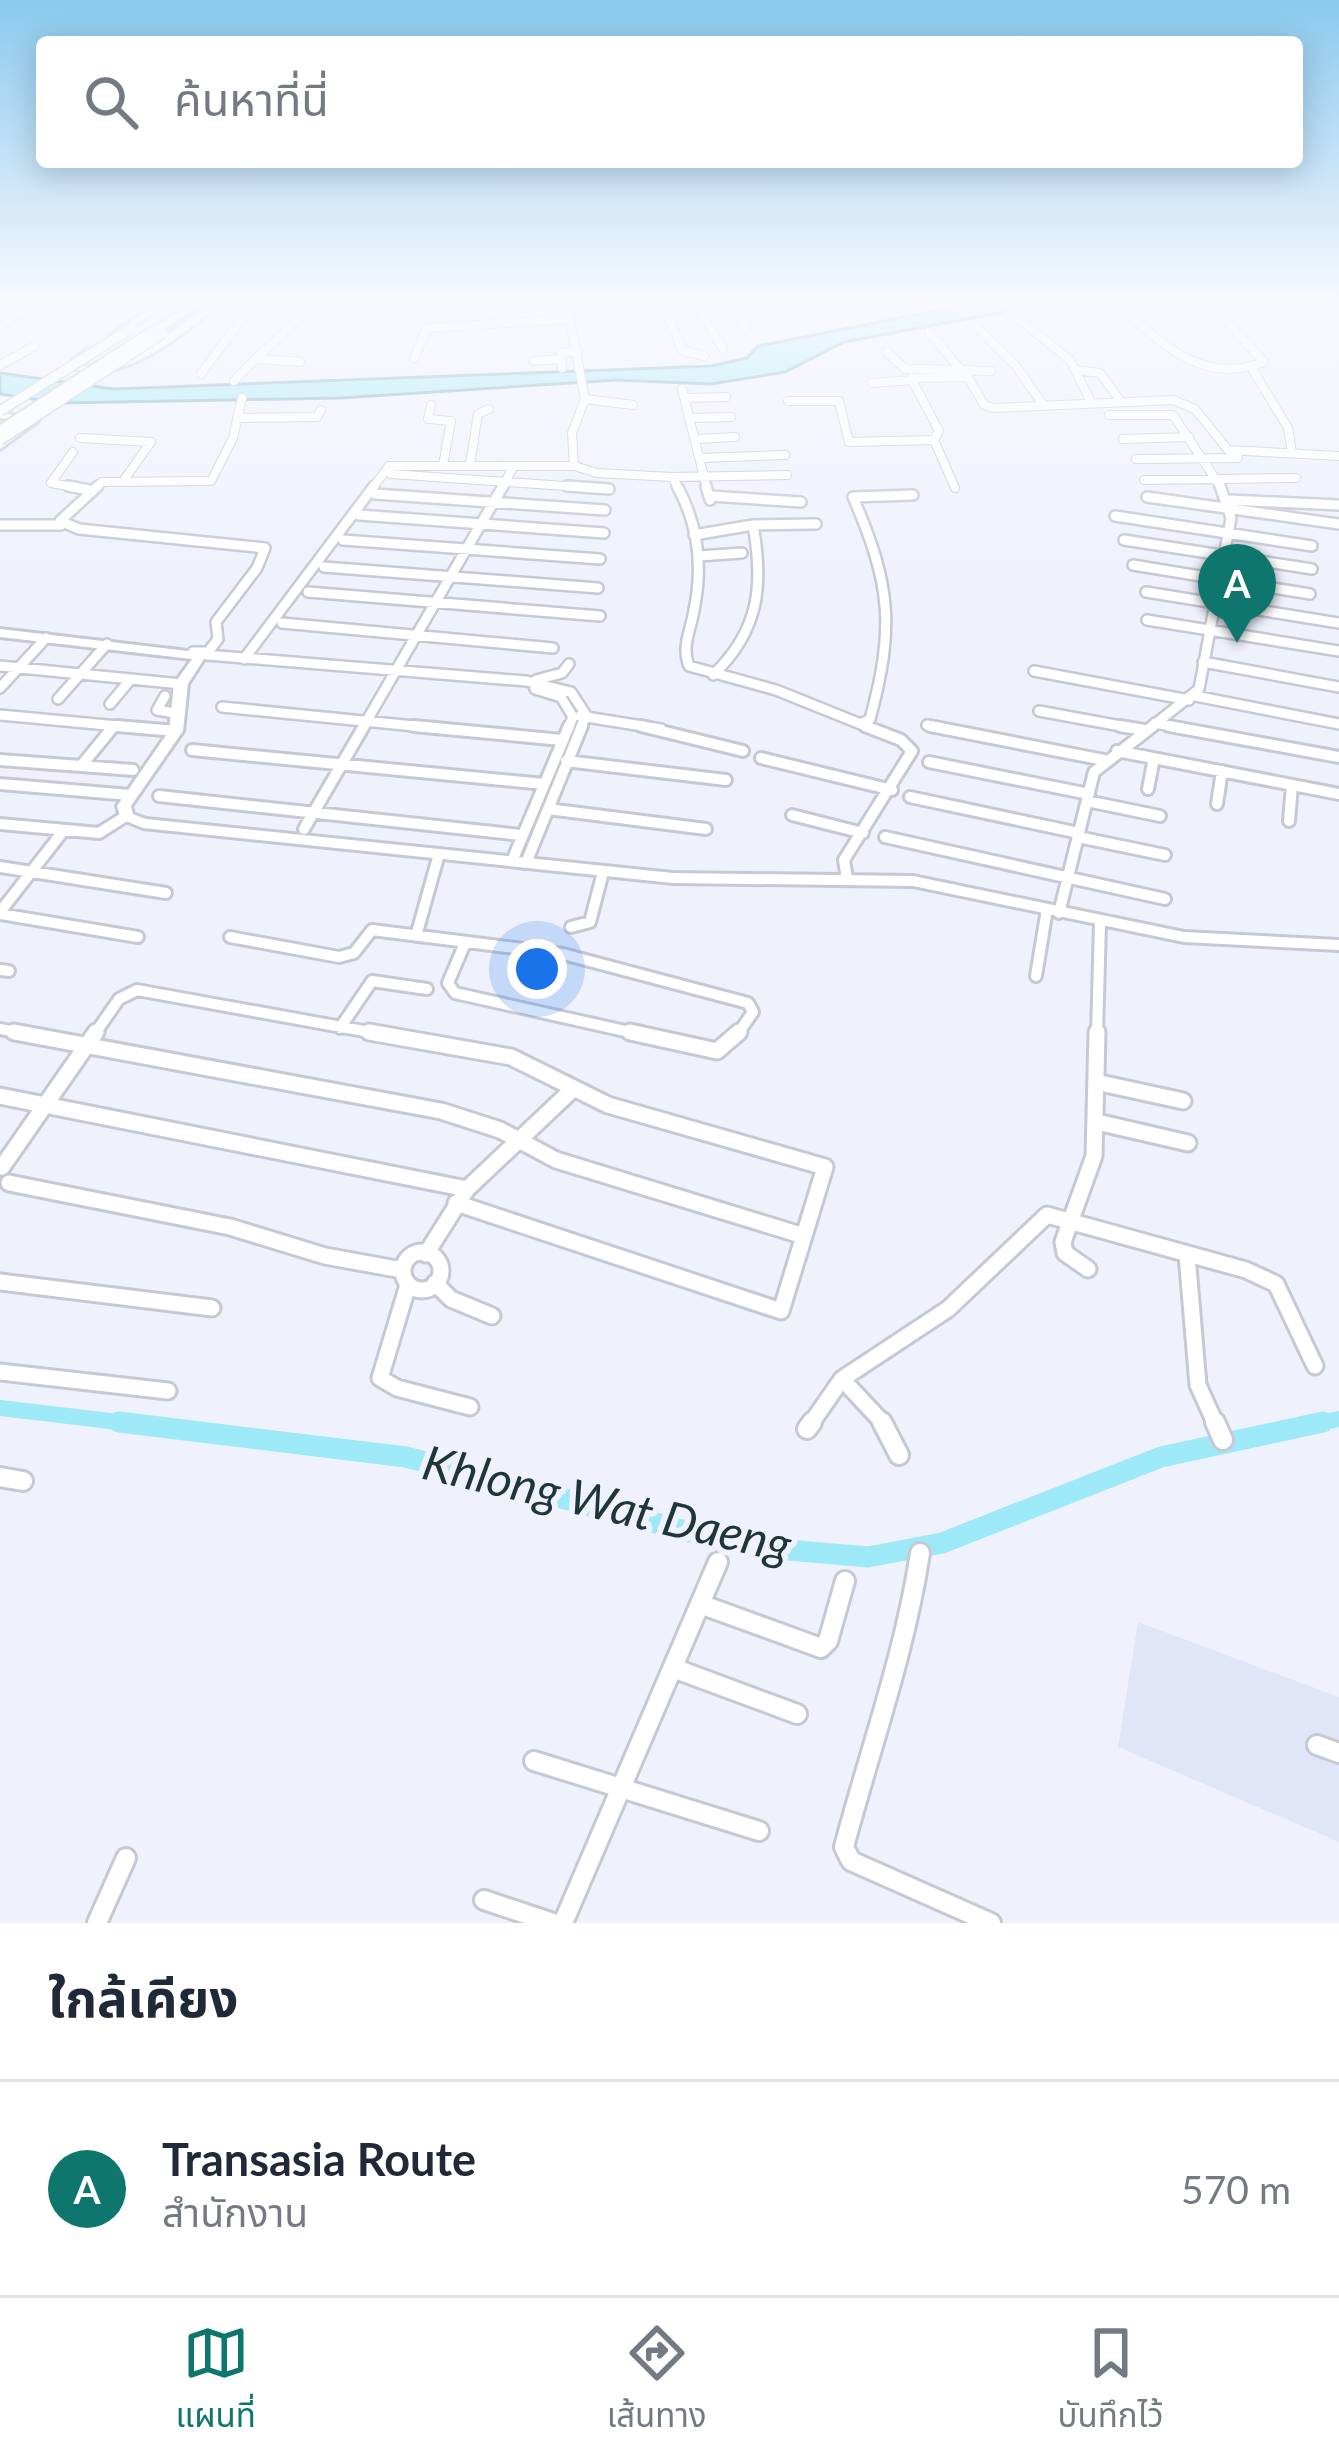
<!DOCTYPE html>
<html lang="th">
<head>
<meta charset="utf-8">
<style>
	body { margin:0; font-family:Lato,"Noto Sans Thai",sans-serif; background:#f2f2f3; color:#1f2937 }
	.you { position:absolute; left:537px; top:969px; width:42px; height:42px; margin:-30px; border:9px solid #fff; border-radius:50%; background:#1a73e8; box-shadow:0 0 0 18px #1a73e833 }
	.badge { display:grid; place-items:center; width:78px; height:78px; border-radius:50%; background:#0f766e; color:#fff; font-size:39px; font-weight:700 }
	.pin { position:absolute; translate:-50% -99px; filter:drop-shadow(0 3px 6px #0008) }
	.pin::after { content:''; position:absolute; top:63px; width:42px; height:36px; background:inherit; clip-path:polygon(0 0,100% 0,50% 100%) }
	.list { margin:0; padding:0; list-style:none }
	h2 { display:flex; justify-content:space-between; align-items:center; height:156px; margin:0; padding:0 48px; font-size:51px }
	h2 small { font-size:39px; font-weight:400; color:#747a83 }
	.list li { display:grid; grid-template-columns:78px 1fr auto; gap:36px; align-items:center; box-sizing:border-box; height:216px; padding:0 48px; border-top:3px solid #e0e1e3 }
	.list b { display:block; font-size:45px; white-space:nowrap }
	.list p { margin:0; font-size:39px; white-space:nowrap; color:#747a83 }
	.list em { font-size:39px; font-style:normal; color:#747a83 }
	.icon { flex:none; width:66px; height:66px; fill:none; stroke:currentColor; stroke-width:2; stroke-linecap:round; stroke-linejoin:round }
	.map { position:relative; flex:none; width:1339px; height:1923px; overflow:hidden }
	.search { position:absolute; background:#fff; box-shadow:0 6px 30px #0003; left:36px; right:36px; top:36px; height:132px; display:flex; align-items:center; gap:30px; box-sizing:border-box; padding:0 42px; border-radius:12px; color:#747a83; font-size:45px }
	.sheet { height:372px; background:#fff }
	nav { display:flex; justify-content:space-around; align-items:center; box-sizing:border-box; height:168px; border-top:3px solid #e0e1e3; background:#fff; font-size:33px; color:#747a83 }
	nav a { display:grid; justify-items:center; gap:6px }
	nav .on { color:#0f766e }
	.map>svg:first-child { display:block }
</style>
</head>
<body>
<div class="map">
<svg width="1339" height="1923" viewBox="0 0 1339 1923">
	<rect width="100%" height="100%" fill="#eff2fd"/>
	<path fill="#e0e5f7" d="M1138,1622l201,75v145l-221,-95z"/>
	<path fill="#9ee9f7" stroke="#77acb6" stroke-width="3" d="M990,300h78l-224,42 -59,30 -74,12 -94,-4 -276,18 -283,5 -58,-9v-21l114,16 598,-23 35,-8 11,-12z"/>
	<g fill="none" stroke-linecap="round" stroke-linejoin="round">
		<path stroke="#9ee9f7" stroke-width="16" d="M0,1408l144,17
			M1309,1425l30,-6"/>
		<path stroke="#9ee9f7" stroke-width="21" d="M119,1422l287,35 337,89 125,11 74,-14 219,-86 162,-35"/>
		<defs>
			<path id="street-far4" d="M566,300l19,99 -13,34 2,33 23,7 75,4 7,12
				M687,300l-2,7 -19,5 17,39 21,5
				M852,300l26,5
				M725,301l32,-1
				M690,302l35,-1 21,27
				M695,302l28,47
				M1115,302c44,38 85,85 149,60l-52,-57 -19,-3
				M206,309l42,1 57,-10
				M1010,312l60,48 21,42
				M0,327l34,-27
				M977,327l39,39 28,40
				M929,332l31,37
				M887,352l18,17 59,1 20,35 10,3 179,-8 22,9 33,41 111,6
				M414,358l13,-30 143,-9
				M259,359l41,3
				M534,361l25,-2
				M0,365l35,-19
				M1251,367l37,61 4,25
				M562,368l-1,-15 17,-2
				M964,370l27,1
				M1075,370l25,3 19,26
				M201,374l47,-64
				M234,381c23,-27 61,-53 78,-81
				M872,383l40,-3
				M682,389l25,100
				M685,398l41,-1
				M585,399l48,6
				M788,401h51l10,41 85,-2
				M431,405l-3,14 23,2 -8,44
				M1109,415h64l49,74
				M237,418l80,-1 4,-7
				M690,418l41,-1
				M80,438l71,4 -27,38
				M696,439l39,-2
				M1123,439l66,-2
				M73,452l-22,31 33,6
				M701,458l84,-3
				M1136,459l102,-1
				M470,465l8,-51 11,-5
				M391,474l218,15
				M672,477l115,-2
				M1144,480l152,-2
				M955,488l-21,-48 5,-9 -28,-53 57,-1
				M94,489l8,-7 109,-1 22,-43 9,-40
				M372,489l17,-23h185
				M501,489l12,-21"/>
			<path id="street-far3" d="M68,486l21,4
				M98,486l-38,35 19,8 186,19 -8,20 -41,54 2,17 -10,13h-15
				M567,486l42,3
				M677,486c21,38 26,81 17,124 -3,20 -13,36 -5,56l87,24 97,39
				M706,486l4,14
				M375,494l230,16
				M710,496l91,6
				M1147,497l192,27
				M1229,500l110,5
				M359,515l245,18
				M1115,516l197,30
				M0,525h61
				M694,535l59,-10 63,-1
				M343,540l257,19
				M1124,540l188,29
				M699,556l43,-3
				M1133,565l177,29
				M324,567l274,21
				M308,592l292,24
				M1146,592l193,31
				M1147,620l192,31
				M282,623l271,25
				M207,655l319,26 45,11 15,23 -6,14
				M244,659l130,-173
				M1203,662l136,25
				M0,666l181,18
				M1034,671l155,29
				M713,675c46,-44 51,-89 40,-150
				M536,680l26,-7 7,-9
				M0,688l46,-50
				M535,689l26,8 12,20 -5,12
				M165,696l-8,14 23,4
				M1195,696l144,28
				M58,699l49,-55
				M110,704l21,-25
				M222,707l223,22
				M1039,711l98,18
				M0,715l150,14
				M580,716l81,13
				M1155,723l31,6
				M861,724l9,-5c25,-92 21,-134 -17,-222l60,-2
				M927,725l19,4
				M362,729l141,-243
				M1149,729l50,-40 32,-171 -11,-32"/>
			<path id="street-far2" d="M117,726l59,5
				M414,726l148,14
				M641,726l102,25
				M930,726l174,34
				M1120,726l24,4
				M1169,726l170,31
				M192,750l352,34
				M1117,751l222,43
				M761,758l131,32
				M0,760l81,6 32,-39
				M566,761l160,19
				M929,762l160,32
				M81,766l52,4
				M0,784l130,11
				M1148,789l6,-31
				M159,796l362,39
				M910,797l169,36
				M1087,801l73,15
				M1217,804l5,-33
				M548,809l158,20
				M792,815l71,18
				M1289,821l3,-36
				M0,824l99,9 27,-17
				M304,829l60,-103
				M885,837l280,62
				M1078,837l87,18
				M512,861l57,-135
				M526,863l56,-137
				M0,867l166,26
				M847,879l-3,-19 68,-109 -11,-11 -36,-14
				M0,912l64,-82
				M1059,913l35,-141 59,-46
				M0,914l138,23
				M571,927l19,-5 13,-50
				M416,936l23,-82
				M230,937l109,20 15,-4 18,-23 191,24 185,49 5,9 -16,23
				M465,943l-17,40 7,10 188,42
				M0,970l9,1
				M1036,976l11,-67
				M340,1028l32,-47 55,8
				M0,1029l30,6
				M94,1035l25,-36 18,-9 249,45
				M1097,1035l3,-112"/>
			<path id="street-far1" d="M14,1032l427,79 59,19 56,30 248,76
				M369,1032l142,25 97,48 217,62 -44,144 -325,-108
				M630,1032l87,19 22,-19
				M1096,1082l87,19
				M0,1096l467,93
				M1097,1122l91,21
				M2,1167l94,-135
				M9,1183l221,44 95,29 77,14
				M403 1271a19 19 0 1 1 38 0a19 19 0 1 1-38 0Z
				M426,1254l41,-65 106,-100
				M1187,1255l11,130 18,40
				M1088,1269l-23,-16 -2,-11 31,-86 3,-124
				M0,1282l212,26
				M435,1283l16,16 41,17
				M408,1285l-28,93 17,10 73,19
				M0,1372l168,19
				M842,1379l43,46
				M810,1425l32,-46 106,-70 99,-94 199,55 30,14 39,82"/>
			<path id="street" d="M882,1422l17,33
				M1215,1422l8,18
				M807,1429l5,-7
				M0,1477l23,4
				M920,1553c-15,100 -50,196 -76,294l7,14 140,62
				M700,1604l121,44 7,-7 17,-60
				M673,1668l124,46
				M1317,1745l22,8
				M534,1761l225,70
				M484,1900l69,23
				M97,1923l29,-65
				M563,1923l155,-361"/>
			<path id="secondary" d="M163,300h10l-56,37 -7,-2z
				M215,300h9c-37,31 -101,87 -152,68l1,-8 14,-11 4,3 -10,11v3c52,6 94,-39 134,-66z
				M0,412l38,9 -38,28v-8l25,-19 -25,-4z
				M0,629l205,24 1,3 -18,28 -5,47 -52,75 2,8 13,5 527,54 240,3 271,56 155,8v10l-155,-8 -271,-56 -240,-3 -530,-55 -22,-9 -4,-13 52,-75 5,-47 18,-25 -192,-22z"/>
			<path id="primary" d="M198,300h11l-52,33 -8,-2z"/>
		</defs>
		<use href="#street-far4" stroke="#c6c9d3" stroke-width="10"/>
		<use href="#street-far3" stroke="#c6c9d3" stroke-width="14"/>
		<use href="#street-far2" stroke="#c6c9d3" stroke-width="16"/>
		<use href="#street-far1" stroke="#c6c9d3" stroke-width="21"/>
		<use href="#street" stroke="#c6c9d3" stroke-width="24"/>
		<use href="#secondary" stroke="#c6c9d3" stroke-width="6"/>
		<use href="#primary" stroke="#c6c9d3" stroke-width="6"/>
		<use href="#street-far4" stroke="#fff" stroke-width="8"/>
		<use href="#street-far3" stroke="#fff" stroke-width="9"/>
		<use href="#street-far2" stroke="#fff" stroke-width="10"/>
		<use href="#street-far1" stroke="#fff" stroke-width="15"/>
		<use href="#street" stroke="#fff" stroke-width="18"/>
		<use href="#secondary" fill="#fff" fill-rule="evenodd"/>
		<use href="#primary" fill="#fff" fill-rule="evenodd"/>
		<defs>
			<path id="secondary-bridge" d="M0,411l132,-83
				M0,440l163,-107"/>
			<path id="primary-bridge" d="M0,431l154,-100"/>
		</defs>
		<use href="#secondary-bridge" stroke="#c6c9d3" stroke-width="12" stroke-linecap="butt"/>
		<use href="#primary-bridge" stroke="#c6c9d3" stroke-width="14" stroke-linecap="butt"/>
		<use href="#secondary-bridge" stroke="#fff" stroke-width="9"/>
		<use href="#primary-bridge" stroke="#fff" stroke-width="10"/>
	</g>
	<linearGradient id="sky" x2="0" y2="1"><stop stop-color="#8ac9ee"/><stop offset="0.53" stop-color="#f8f9fe"/><stop offset="1" stop-color="#f8f9fe" stop-opacity="0"/></linearGradient>
	<rect width="1339" height="569" fill="url(#sky)"/>
	<g text-anchor="middle" stroke-width="12" stroke-linejoin="round" paint-order="stroke">
		<g font-size="48" font-style="italic" fill="#1e363b" stroke="#eff2fd">
			<text transform="translate(607 1504) rotate(13)" y="17">Khlong Wat Daeng</text>
		</g>
	</g>
</svg>
<div class="you"></div>
<div class="pin badge" style="left:1237px;top:643px">A</div>
<div class="search"><svg class="icon" aria-label="search" viewBox="0 0 24 24"><circle cx="10" cy="10" r="6"/><path d="M15 15l6 6"/></svg>ค้นหาที่นี่</div>
</div>
<section class="sheet">
<h2>ใกล้เคียง<small></small></h2>
<ul class="list">
<li><span class="badge">A</span><div><b>Transasia Route</b><p>สำนักงาน</p></div><em>570 m</em></li>
</ul>
</section>
<nav>
<a class="on"><svg class="icon" aria-label="map" viewBox="0 0 24 24"><path d="M3 6l6-2 6 2 6-2v14l-6 2-6-2-6 2zM9 4v14M15 6v14"/></svg>แผนที่</a>
<a><svg class="icon" aria-label="directions" viewBox="0 0 24 24"><path d="M12 3l9 9-9 9-9-9zM9 14v-3h6M13 9l2 2-2 2"/></svg>เส้นทาง</a>
<a><svg class="icon" aria-label="saved" viewBox="0 0 24 24"><path d="M7 4h10v16l-5-4-5 4z"/></svg>บันทึกไว้</a>
</nav>
</body>
</html>
